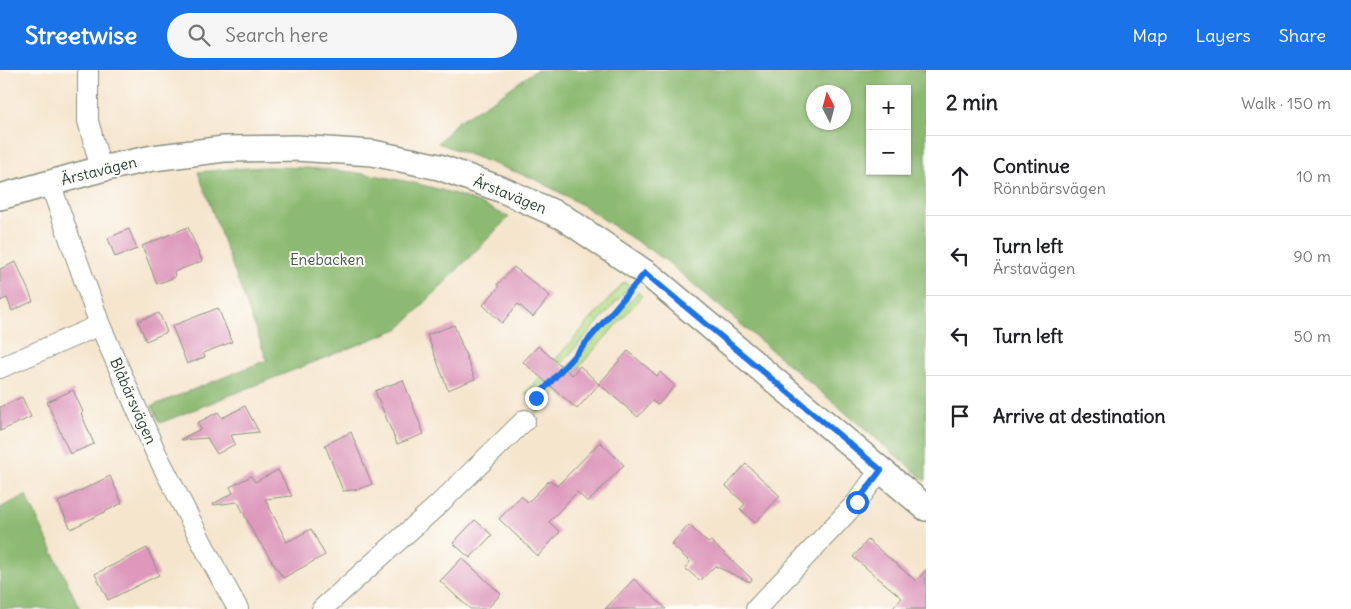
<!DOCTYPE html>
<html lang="en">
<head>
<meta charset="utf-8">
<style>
	body { margin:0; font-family:Delius,sans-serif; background:#f6f6f6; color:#202124 }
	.controls { position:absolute; right:15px; top:15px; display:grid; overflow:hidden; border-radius:0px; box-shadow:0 1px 4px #0004 }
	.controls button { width:45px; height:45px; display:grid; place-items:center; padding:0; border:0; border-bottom:1px solid #e0e0e0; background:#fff; color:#202124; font:25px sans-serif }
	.compass { position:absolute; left:806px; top:15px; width:45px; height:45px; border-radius:50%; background:#fff; box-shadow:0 1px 4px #0004; rotate:354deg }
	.stop { position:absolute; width:15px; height:15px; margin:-11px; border:4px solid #1a73e8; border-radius:50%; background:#fff }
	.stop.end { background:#1a73e8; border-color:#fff; box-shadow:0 1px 5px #0008 }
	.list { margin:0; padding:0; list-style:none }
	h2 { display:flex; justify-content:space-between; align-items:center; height:65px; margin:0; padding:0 20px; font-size:21px }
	h2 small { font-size:16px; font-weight:400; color:#757577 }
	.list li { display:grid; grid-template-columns:32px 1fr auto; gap:15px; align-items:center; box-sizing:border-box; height:80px; padding:0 20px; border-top:1px solid #e0e0e0 }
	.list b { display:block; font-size:19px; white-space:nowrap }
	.list p { margin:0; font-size:16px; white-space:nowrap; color:#757577 }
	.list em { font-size:16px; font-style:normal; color:#757577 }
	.icon { flex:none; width:28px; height:28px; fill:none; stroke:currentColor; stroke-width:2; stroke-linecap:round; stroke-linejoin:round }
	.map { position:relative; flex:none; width:926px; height:539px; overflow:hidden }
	header { display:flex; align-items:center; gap:30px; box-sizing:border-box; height:70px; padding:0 25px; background:#1a73e8; color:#fff }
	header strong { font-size:24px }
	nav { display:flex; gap:28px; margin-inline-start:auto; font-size:18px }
	.search { width:350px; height:45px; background:#f6f6f6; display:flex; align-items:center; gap:12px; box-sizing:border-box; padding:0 18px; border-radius:28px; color:#757577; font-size:19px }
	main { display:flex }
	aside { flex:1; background:#fff }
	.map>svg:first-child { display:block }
</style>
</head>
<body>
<header>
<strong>Streetwise</strong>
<div class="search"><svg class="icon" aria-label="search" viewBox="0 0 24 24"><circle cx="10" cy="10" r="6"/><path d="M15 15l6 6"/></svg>Search here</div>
<nav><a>Map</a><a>Layers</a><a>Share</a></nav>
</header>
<main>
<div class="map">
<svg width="926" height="539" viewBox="0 0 926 539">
	<rect width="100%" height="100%" fill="#fdfcf7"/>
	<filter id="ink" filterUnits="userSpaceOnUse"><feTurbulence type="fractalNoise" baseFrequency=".02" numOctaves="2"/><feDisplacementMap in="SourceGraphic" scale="10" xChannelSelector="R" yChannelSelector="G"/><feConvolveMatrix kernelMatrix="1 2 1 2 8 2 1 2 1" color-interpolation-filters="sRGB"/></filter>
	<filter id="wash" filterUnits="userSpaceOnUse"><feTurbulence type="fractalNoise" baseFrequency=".0096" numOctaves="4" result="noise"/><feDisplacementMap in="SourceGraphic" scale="20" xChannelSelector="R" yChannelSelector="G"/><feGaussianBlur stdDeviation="1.12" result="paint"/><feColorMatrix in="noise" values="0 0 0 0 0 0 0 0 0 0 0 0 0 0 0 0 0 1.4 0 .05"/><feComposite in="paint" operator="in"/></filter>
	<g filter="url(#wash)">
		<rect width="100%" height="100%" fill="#f5e5cd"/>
		<path fill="#b2da84" stroke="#688c5c" d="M624,212l6,4 -96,109 -4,2 -5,-3z
			M638,222l4,4 -104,117 -4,-3 2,-6 25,-29z"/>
		<path fill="#8dba72" stroke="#567c53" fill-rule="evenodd" d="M536,0h390v411l-261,-221 -83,-55 -45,-25 -99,-37 19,-21 41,-25zM870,19h37v82h-37zM814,22h30v30h-30z
			M265,97c64,0 128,8 190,27 18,6 36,15 54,23l-109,111 -240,95 -8,-17 115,-46 -69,-188 32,-3z
			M26,425l54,114h-80v-101z"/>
		<g id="blocks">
			<path fill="#dd98bc" d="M188,157l14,34 -28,11 1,5 -18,7 -15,-38z
				M129,159l8,20 -22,8 -7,-19z
				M16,192l17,39 -21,10 -5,-13 -7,3v-32z
				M514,197l36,29 -17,21 -15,-13 -16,19 -19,-18 16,-18 -2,-2z
				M218,238l14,34 -29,11 2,4 -18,7 -15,-38z
				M159,243l8,19 -21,9 -8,-20z
				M454,255l21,54 -27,11 -21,-55z
				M538,276l34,29 8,-9 19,18 -22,25 -54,-47z
				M628,281l29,25 3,-4 15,14 -17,19 -6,-4 -14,16 -39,-33z
				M403,310l21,54 -27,10 -22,-53z
				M73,320l10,22 -2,1 13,31 -24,10 -23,-52z
				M22,327l9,20 -31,14v-24z
				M245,336l14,26 -28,3 4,9 -18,10 -10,-16 -25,2 -1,-1 20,-10 -4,-6 21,-11 4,6z
				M351,362l21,52 -13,5 -16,2 -18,-46z
				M600,372l24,23 -36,37 -11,-10 -28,30 11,10 -22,24 -39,-37 22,-23 7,6 22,-22 7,6z
				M746,394l34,32 -25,27 -15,-14 5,-5 -19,-18z
				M278,400l14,26 -27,3 22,43 24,-13 14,26 -42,23 -30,-46 -15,-30 -24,3 -1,-1 20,-11 -3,-6 21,-11 4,6z
				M110,406l12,27 -51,26 -13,-27z
				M475,450l17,15 -22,23 -17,-15z
				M689,455l19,18 3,-2 41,38 -2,3 -35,-16 -15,15 -15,-13 5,-6 -19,-18z
				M868,470l48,41 10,-11v39h-34l10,-11 -49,-41z
				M147,478l12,27 -51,25 -13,-26z
				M462,488l39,36 -14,15h-17l-30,-28z
				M634,509l32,30h-61z"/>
		</g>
	</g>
	<g filter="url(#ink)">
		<use href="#blocks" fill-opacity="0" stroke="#8a9180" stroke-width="1"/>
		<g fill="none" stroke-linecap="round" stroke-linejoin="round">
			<defs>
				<path id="minor" d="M88,0v51l13,48
					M50,113l50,142 56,128 56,109 26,47
					M0,298l100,-43
					M322,539l116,-104 87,-85
					M756,539l101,-107 24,-33"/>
				<path id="tertiary" d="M0,127l101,-28 52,-11 71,-9 72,-1 77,5 66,14 64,23 60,27 90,61 273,230"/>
			</defs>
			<use href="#minor" stroke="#8a9180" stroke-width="22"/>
			<use href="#tertiary" stroke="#8a9180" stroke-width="28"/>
			<path stroke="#8a9180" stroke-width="3" stroke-dasharray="1 4" stroke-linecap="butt" d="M535,331l95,-110"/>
			<use href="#minor" stroke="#fff" stroke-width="20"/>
			<use href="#tertiary" stroke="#fff" stroke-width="25"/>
		</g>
	</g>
	<g fill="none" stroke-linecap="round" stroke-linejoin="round" filter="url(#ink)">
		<path stroke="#1a73e8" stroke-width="6" d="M536,328l49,-54 60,-71 236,197 -24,32"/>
	</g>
	<g text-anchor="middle" stroke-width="4" stroke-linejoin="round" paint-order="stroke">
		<g font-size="15" fill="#1f3d34" stroke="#fdfcf7">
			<text transform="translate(99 101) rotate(-14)" y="5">Ärstavägen</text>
			<text transform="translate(510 125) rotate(22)" y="5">Ärstavägen</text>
			<text transform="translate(133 331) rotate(66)" y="5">Blåbärsvägen</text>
		</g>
		<g font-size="15" fill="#3c5c44" stroke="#fdfcf7">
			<text x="327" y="195">Enebacken</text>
		</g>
	</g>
</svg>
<div class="controls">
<button>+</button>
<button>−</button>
</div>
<svg class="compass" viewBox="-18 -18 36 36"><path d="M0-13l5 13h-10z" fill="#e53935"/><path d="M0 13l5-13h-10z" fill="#757577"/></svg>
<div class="stop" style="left:857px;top:432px"></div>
<div class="stop end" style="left:536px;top:328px"></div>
</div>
<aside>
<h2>2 min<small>Walk · 150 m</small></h2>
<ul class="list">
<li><svg class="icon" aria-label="ahead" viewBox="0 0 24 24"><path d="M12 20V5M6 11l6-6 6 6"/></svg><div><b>Continue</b><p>Rönnbärsvägen</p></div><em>10 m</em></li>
<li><svg class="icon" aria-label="left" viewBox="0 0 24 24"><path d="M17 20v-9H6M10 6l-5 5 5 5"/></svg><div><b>Turn left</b><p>Ärstavägen</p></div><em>90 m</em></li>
<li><svg class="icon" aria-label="left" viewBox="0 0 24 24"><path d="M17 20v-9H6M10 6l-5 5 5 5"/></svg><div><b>Turn left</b></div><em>50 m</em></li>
<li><svg class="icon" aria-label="arrive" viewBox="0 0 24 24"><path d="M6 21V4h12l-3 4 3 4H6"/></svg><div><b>Arrive at destination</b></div></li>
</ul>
</aside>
</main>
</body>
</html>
